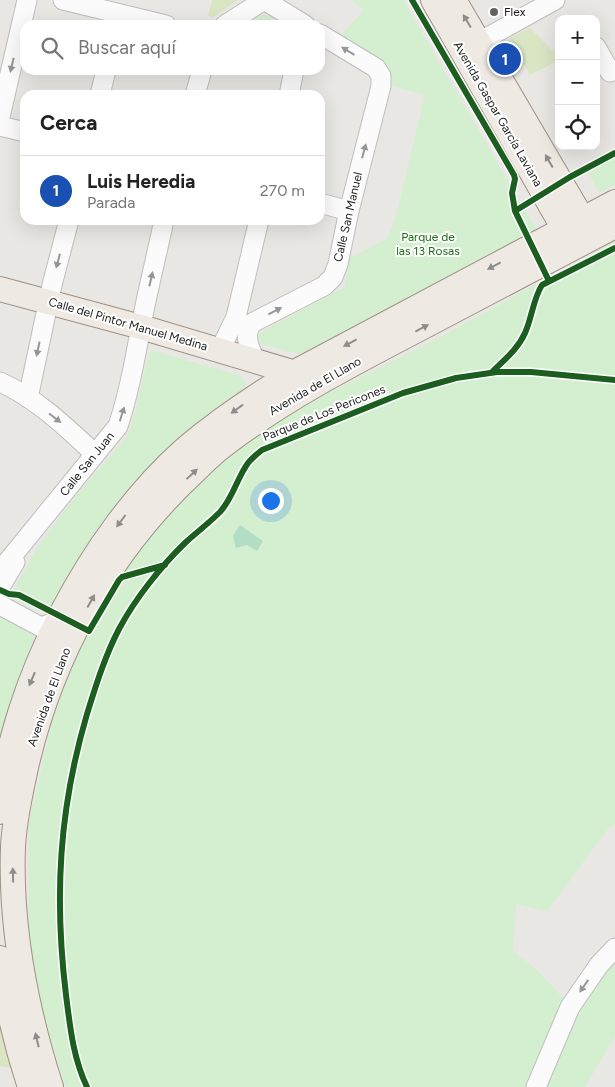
<!DOCTYPE html>
<html lang="es">
<head>
<meta charset="utf-8">
<style>
	body { margin:0; font-family:Figtree,sans-serif; background:#f2f2f2; color:#222 }
	.controls { position:absolute; right:15px; top:15px; display:grid; overflow:hidden; border-radius:10px; box-shadow:0 5px 20px #0002 }
	.controls button { width:45px; height:45px; display:grid; place-items:center; padding:0; border:0; border-bottom:1px solid #e0e0e0; background:#fff; color:#222; font:25px sans-serif }
	.you { position:absolute; left:270px; top:500px; width:18px; height:18px; margin:-12px; border:4px solid #fff; border-radius:50%; background:#1a73e8; box-shadow:0 0 0 8px #1a73e833 }
	.badge { display:grid; place-items:center; width:32px; height:32px; border-radius:50%; background:#7c3aed; color:#fff; font-size:16px; font-weight:700 }
	.pin { position:absolute; translate:-50% -50%; border:2px solid #fff; box-shadow:0 1px 5px #0006 }
	.list { margin:0; padding:0; list-style:none }
	h2 { display:flex; justify-content:space-between; align-items:center; height:65px; margin:0; padding:0 20px; font-size:21px }
	h2 small { font-size:16px; font-weight:400; color:#767676 }
	.list li { display:grid; grid-template-columns:32px 1fr auto; gap:15px; align-items:center; box-sizing:border-box; height:70px; padding:0 20px; border-top:1px solid #e0e0e0 }
	.list b { display:block; font-size:19px; white-space:nowrap }
	.list p { margin:0; font-size:16px; white-space:nowrap; color:#767676 }
	.list em { font-size:16px; font-style:normal; color:#767676 }
	.icon { flex:none; width:28px; height:28px; fill:none; stroke:currentColor; stroke-width:2; stroke-linecap:round; stroke-linejoin:round }
	.map { position:relative; flex:none; width:615px; height:1087px; overflow:hidden }
	.search { position:absolute; background:#fff; box-shadow:0 5px 20px #0002; left:20px; top:20px; width:305px; height:55px; display:flex; align-items:center; gap:12px; box-sizing:border-box; padding:0 18px; border-radius:15px; color:#767676; font-size:19px }
	.panel { position:absolute; background:#fff; box-shadow:0 5px 20px #0002; left:20px; top:90px; width:305px; height:135px; border-radius:15px }
	.map>svg:first-child { display:block }
</style>
</head>
<body>
<div class="map">
<svg width="615" height="1087" viewBox="0 0 615 1087">
	<rect width="100%" height="100%" fill="#e9e7e4"/>
	<path fill="#dae5c4" d="M212,0h26l-25,17 -5,-1z
		M530,28l26,26 3,-2v8l-29,15 -21,-37z
		M0,1019l12,49 -12,-2z"/>
	<path fill="#d4eed0" fill-rule="evenodd" d="M351,0h52l133,229 -2,4 -231,122 -42,-11 -3,-5v-4l10,-7 77,-41 3,-28 39,-20 9,-23 29,-121 -33,-9 -7,-20 -47,-28 26,-28z
		M264,14l20,11h-39z
		M615,157v28l-16,8 -11,-21z
		M615,241v583l-7,5 -61,82 -31,-7 -3,46 26,22 38,41 26,-38 12,-13v74l-30,51h-519l-27,-85 -10,-70 -1,-104 27,-121 30,-74 59,-94 60,-62 27,-25 43,-31 168,-85zM240,526l17,25 -10,-6 -11,3z
		M150,350l89,25c6,4 8,8 7,16l-196,223 -3,1 -33,-15 -2,-3 1,-5 23,-43 41,-55 49,-56 6,-13z
		M3,618l33,19 2,8 -38,110v-136z"/>
	<path fill="#b1dec5" d="M240,525l23,16 -6,10 -10,-6 -11,3 -3,-12z"/>
	<g fill="none" stroke-linecap="round" stroke-linejoin="round">
		<defs>
			<path id="minor" d="M63,0l103,25
				M264,0l41,25
				M225,25l39,-25
				M479,42l76,-42
				M596,47l14,25 5,-3
				M100,95l6,-25
				M195,95l7,-25
				M289,95l5,-25
				M0,117l27,-117
				M0,126l25,6
				M320,203l29,8
				M220,350l16,-33 23,-97
				M255,360c-6,-13 -12,-25 -3,-37l72,-37 9,-9 5,-13 11,-53 32,-125v-10l-5,-8 -56,-34
				M0,382c36,16 66,45 95,72
				M28,398l24,-113 17,-65
				M0,571l118,-145c13,-39 19,-80 27,-120 6,-29 13,-57 19,-86
				M0,587l15,-25
				M0,605l41,22 17,-6
				M536,1087l34,-80 29,-42 16,-17"/>
			<path id="major" d="M433,0l131,229 8,6 6,1
				M454,0l128,218 -1,17
				M0,289l141,38 161,48
				M0,812c9,-125 92,-281 185,-363 34,-29 70,-53 108,-76l322,-171
				M0,958c6,44 16,87 30,129
				M51,1087c-25,-78 -41,-159 -38,-240 1,-25 7,-51 12,-75 25,-114 83,-220 169,-300 9,-9 19,-19 30,-27 60,-46 128,-81 195,-116 65,-34 130,-69 196,-103"/>
		</defs>
		<use href="#minor" stroke="#bfbebc" stroke-width="21"/>
		<use href="#major" stroke="#9d9183" stroke-width="26"/>
		<use href="#minor" stroke="#fcfbfb" stroke-width="19"/>
		<use href="#major" stroke="#efe9e3" stroke-width="24"/>
		<defs>
			<path id="cycleway" d="M412,0l102,175 1,4 -3,14 3,18 34,70
				M515,211l55,-34 45,-24
				M492,372c12,-12 26,-23 33,-39 7,-15 8,-34 17,-48l73,-37
				M0,590l9,4 10,1 70,36 30,-51 3,-3 43,-12
				M87,1087c-14,-29 -17,-61 -21,-92 -12,-98 -7,-186 21,-281 9,-29 18,-58 32,-85 16,-30 42,-63 67,-87 11,-10 23,-19 34,-30 13,-14 17,-34 28,-49 4,-5 9,-9 14,-13l141,-57 53,-15 41,-6h34l84,8"/>
		</defs>
		<use href="#cycleway" stroke="#fff" stroke-width="9"/>
		<use href="#cycleway" stroke="#1b5e20" stroke-width="6"/>
	</g>
	<defs><path id="oneway-solid" d="M-6-.8H1V-3.2L6.5 0L1 3.2V.8H-6Z" transform="scale(1.25)"/></defs>
	<g fill="#908c89">
		<use href="#oneway-solid" transform="translate(467 21) rotate(-121)"/>
		<use href="#oneway-solid" transform="translate(549 161) rotate(-120)"/>
		<use href="#oneway-solid" transform="translate(494 266) rotate(152)"/>
		<use href="#oneway-solid" transform="translate(422 328) rotate(-28)"/>
		<use href="#oneway-solid" transform="translate(350 343) rotate(152)"/>
		<use href="#oneway-solid" transform="translate(237 409) rotate(144)"/>
		<use href="#oneway-solid" transform="translate(192 474) rotate(-43)"/>
		<use href="#oneway-solid" transform="translate(121 521) rotate(127)"/>
		<use href="#oneway-solid" transform="translate(91 601) rotate(-61)"/>
		<use href="#oneway-solid" transform="translate(32 679) rotate(113)"/>
		<use href="#oneway-solid" transform="translate(13 875) rotate(-91)"/>
		<use href="#oneway-solid" transform="translate(37 1040) rotate(-103)"/>
	</g>
	<g fill="#979696">
		<use href="#oneway-solid" transform="translate(348 51) rotate(-149)"/>
		<use href="#oneway-solid" transform="translate(12 65) rotate(103)"/>
		<use href="#oneway-solid" transform="translate(364 151) rotate(-75)"/>
		<use href="#oneway-solid" transform="translate(58 261) rotate(105)"/>
		<use href="#oneway-solid" transform="translate(151 279) rotate(-77)"/>
		<use href="#oneway-solid" transform="translate(275 311) rotate(-27)"/>
		<use href="#oneway-solid" transform="translate(38 349) rotate(102)"/>
		<use href="#oneway-solid" transform="translate(122 414) rotate(-73)"/>
		<use href="#oneway-solid" transform="translate(55 418) rotate(37)"/>
		<use href="#oneway-solid" transform="translate(584 986) rotate(125)"/>
	</g>
	<circle fill="#636261" stroke="#fff" stroke-width="2" cx="494" cy="12" r="5"/>
	<g text-anchor="middle" stroke-width="4" stroke-linejoin="round" paint-order="stroke">
		<g font-size="12" fill="#1b1b1b" stroke="#fff" text-anchor="start">
			<text x="504" y="16">Flex</text>
		</g>
		<g font-size="12" fill="#1b1b1b" stroke="#fff">
			<text transform="translate(498 114) rotate(60)" y="4">Avenida Gaspar García Laviana</text>
			<text transform="translate(348 217) rotate(-77)" y="4">Calle San Manuel</text>
			<text transform="translate(128 324) rotate(16)" y="4">Calle del Pintor Manuel Medina</text>
			<text transform="translate(315 386) rotate(-30)" y="4">Avenida de El Llano</text>
			<text transform="translate(324 413) rotate(-22)" y="4">Parque de Los Pericones</text>
			<text transform="translate(87 464) rotate(-51)" y="4">Calle San Juan</text>
			<text transform="translate(49 697) rotate(-70)" y="4">Avenida de El Llano</text>
		</g>
		<g font-size="12" fill="#176f12" stroke="#fff">
			<text x="428" y="241">Parque de<tspan x="428" dy="14">las 13 Rosas</tspan></text>
		</g>
	</g>
</svg>
<div class="controls">
<button>+</button>
<button>−</button>
<button><svg class="icon" aria-label="locate" viewBox="0 0 24 24"><circle cx="12" cy="12" r="6"/><path d="M12 2v4M12 18v4M2 12h4M18 12h4"/></svg></button>
</div>
<div class="you"></div>
<div class="pin badge" style="left:505px;top:59px;background:#1a4fb4">1</div>
<div class="search"><svg class="icon" aria-label="search" viewBox="0 0 24 24"><circle cx="10" cy="10" r="6"/><path d="M15 15l6 6"/></svg>Buscar aquí</div>
<section class="panel">
<h2>Cerca<small></small></h2>
<ul class="list">
<li><span class="badge" style="background:#1a4fb4">1</span><div><b>Luis Heredia</b><p>Parada</p></div><em>270 m</em></li>
</ul>
</section>
</div>
</body>
</html>
